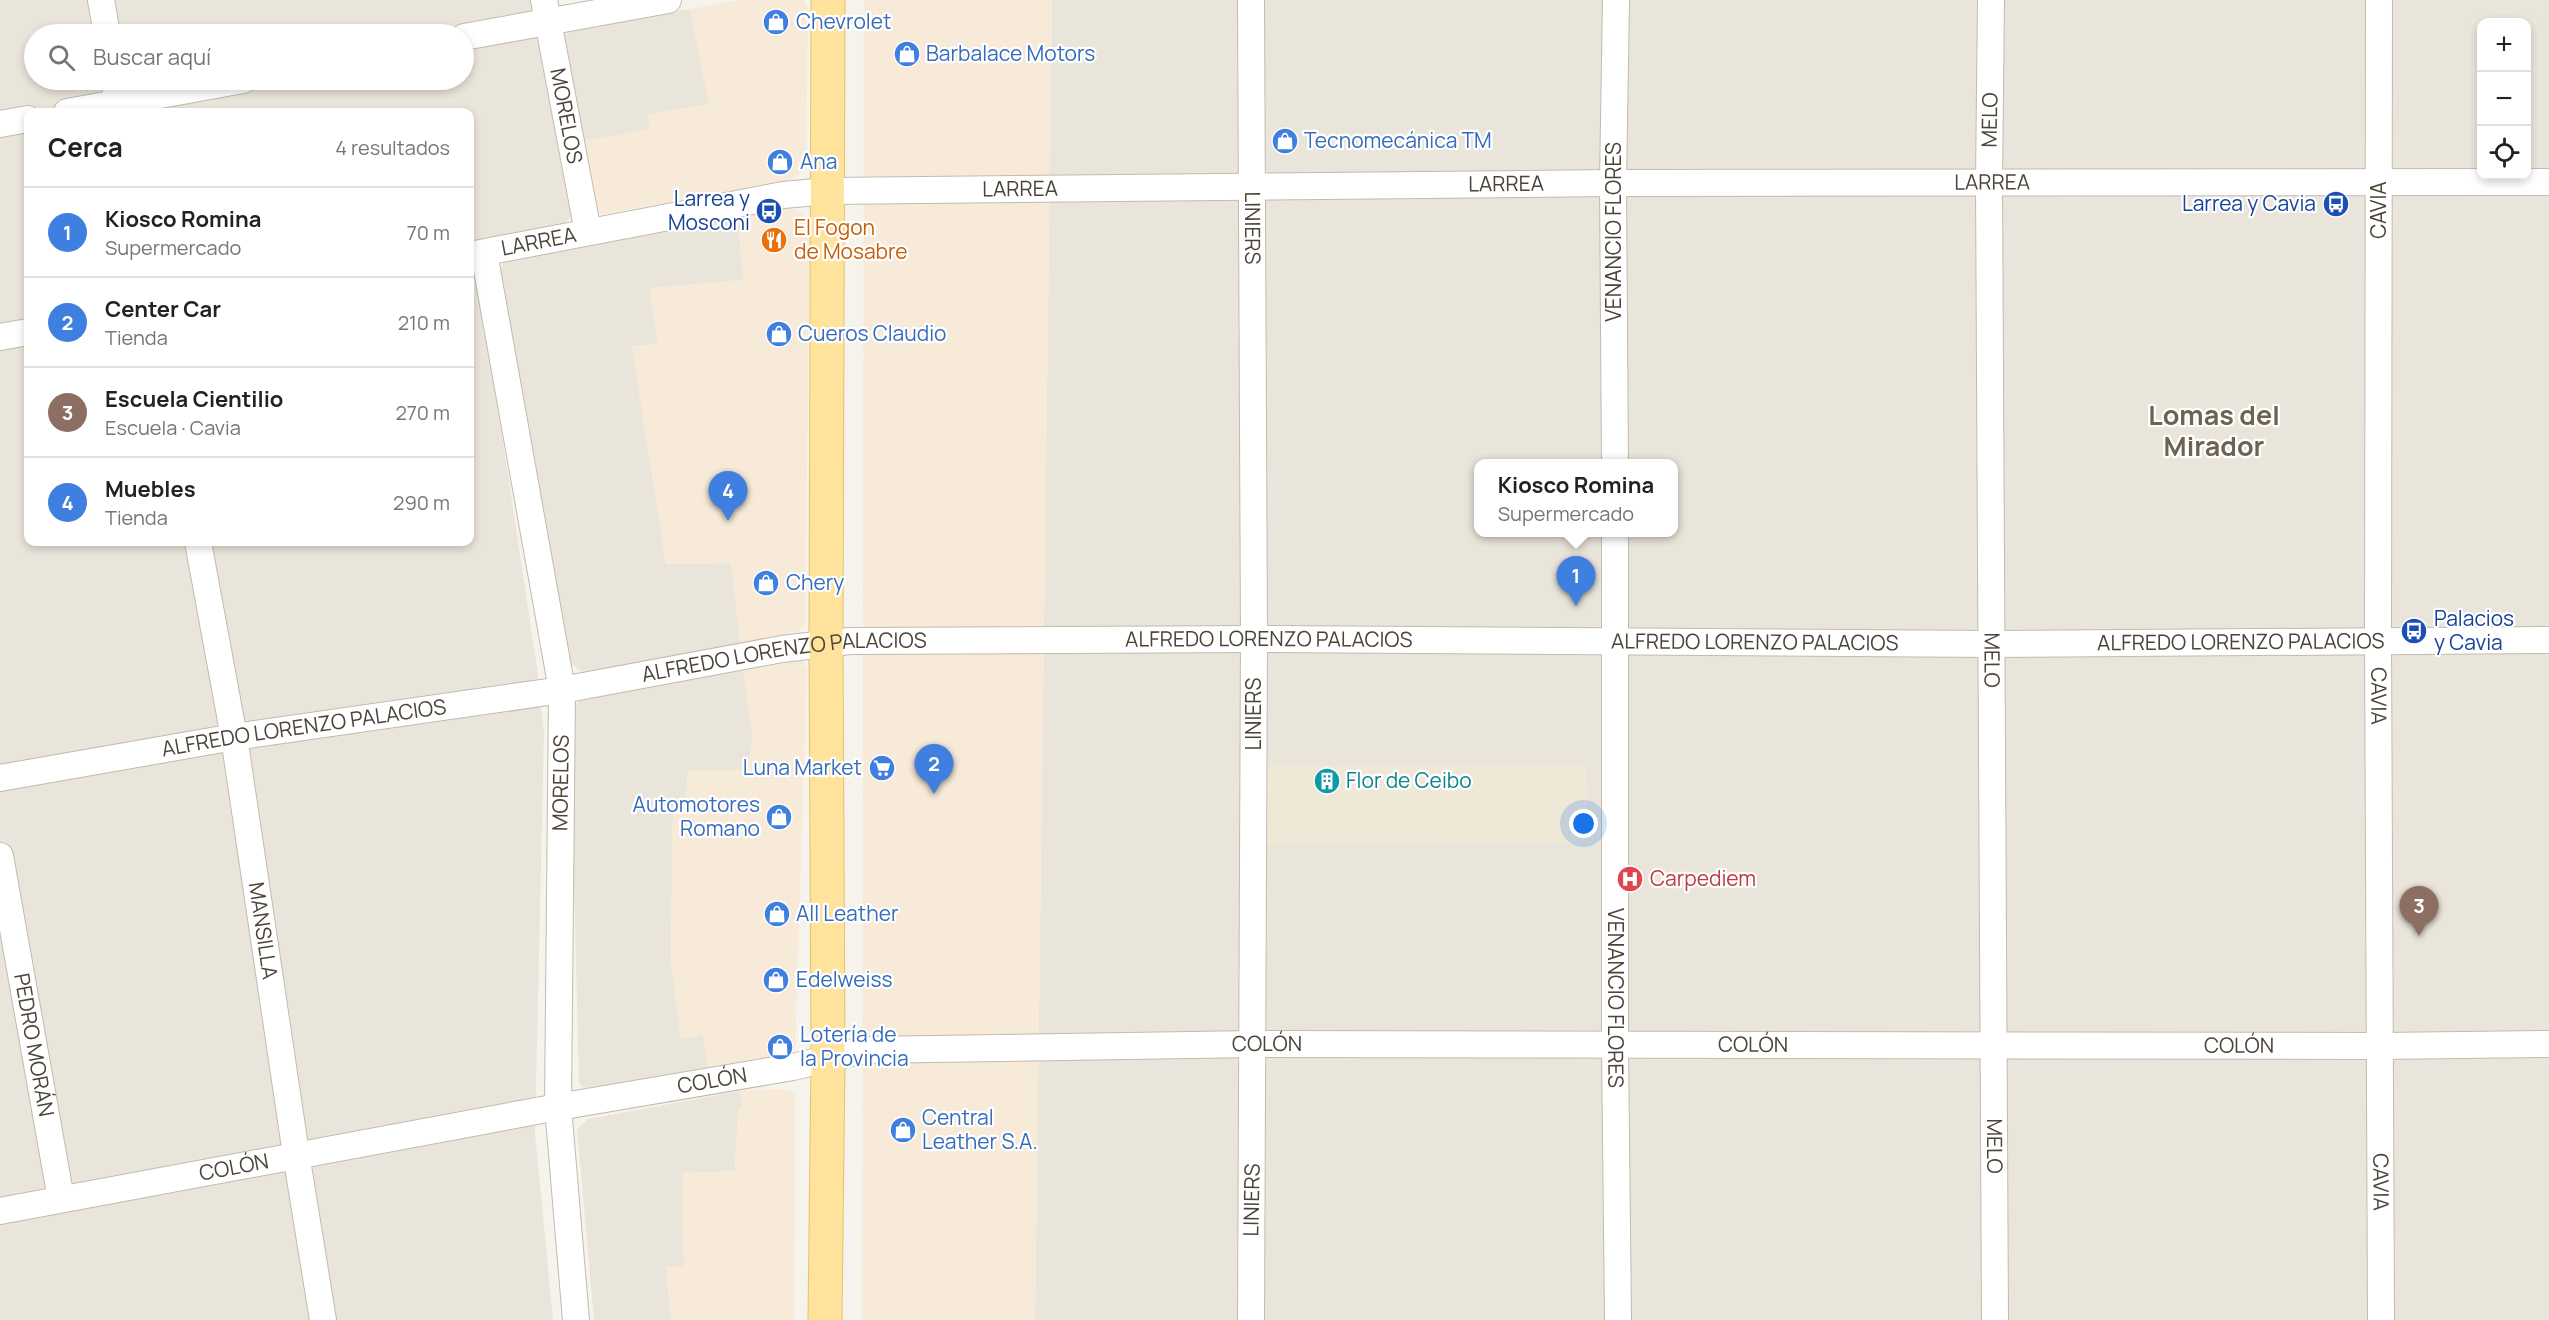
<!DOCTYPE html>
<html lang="es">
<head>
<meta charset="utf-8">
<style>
	body { margin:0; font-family:Manrope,sans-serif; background:#f2f2f2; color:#222 }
	.controls { position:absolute; right:18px; top:18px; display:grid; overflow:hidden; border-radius:12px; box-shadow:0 3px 9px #0003 }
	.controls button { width:54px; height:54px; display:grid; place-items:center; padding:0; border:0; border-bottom:2px solid #e0e0e0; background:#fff; color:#222; font:30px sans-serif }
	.you { position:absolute; left:1584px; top:824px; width:21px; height:21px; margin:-15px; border:4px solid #fff; border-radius:50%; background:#1a73e8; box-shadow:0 0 0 9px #1a73e833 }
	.badge { display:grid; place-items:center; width:39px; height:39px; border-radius:50%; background:#fc3f1d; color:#fff; font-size:20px; font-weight:700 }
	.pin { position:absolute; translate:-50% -50px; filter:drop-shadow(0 2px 3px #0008) }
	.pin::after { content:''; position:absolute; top:32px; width:21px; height:18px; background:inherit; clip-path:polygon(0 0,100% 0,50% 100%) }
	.popup { position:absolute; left:1474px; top:459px; width:204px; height:78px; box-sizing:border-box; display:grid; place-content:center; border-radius:12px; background:#fff; filter:drop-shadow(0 2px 4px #0005); font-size:20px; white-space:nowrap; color:#767676 }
	.popup b { font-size:22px; color:#222 }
	.popup::after { content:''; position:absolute; left:50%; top:100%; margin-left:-12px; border:12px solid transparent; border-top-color:#fff }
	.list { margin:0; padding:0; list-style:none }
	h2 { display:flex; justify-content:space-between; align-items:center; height:78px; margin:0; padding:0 24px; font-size:26px }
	h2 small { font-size:20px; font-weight:400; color:#767676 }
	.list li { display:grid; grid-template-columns:39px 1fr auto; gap:18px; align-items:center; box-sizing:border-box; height:90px; padding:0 24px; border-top:2px solid #e0e0e0 }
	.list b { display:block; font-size:22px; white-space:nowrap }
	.list p { margin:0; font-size:20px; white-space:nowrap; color:#767676 }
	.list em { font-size:20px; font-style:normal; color:#767676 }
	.icon { flex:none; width:33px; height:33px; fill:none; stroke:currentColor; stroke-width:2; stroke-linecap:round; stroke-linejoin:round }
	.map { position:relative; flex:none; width:2549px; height:1320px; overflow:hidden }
	.search { position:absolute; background:#fff; box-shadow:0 3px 9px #0003; left:24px; top:24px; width:450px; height:66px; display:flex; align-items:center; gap:15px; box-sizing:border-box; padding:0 21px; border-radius:33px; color:#767676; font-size:22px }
	.panel { position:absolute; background:#fff; box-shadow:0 3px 9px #0003; left:24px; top:108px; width:450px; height:438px; border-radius:12px }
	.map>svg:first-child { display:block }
</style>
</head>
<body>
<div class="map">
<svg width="2549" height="1320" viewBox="0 0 2549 1320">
	<rect width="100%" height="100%" fill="#f6f3ec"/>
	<path fill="#eae5da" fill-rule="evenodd" d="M0,0h533l39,217 -16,11 -83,14 64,426 7,65 -9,400 18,187h-553zM34,34h430v46h-430zM28,112h442v430h-442z
		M1052,0h1497v1320h-1514zM2482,22h44v154h-44zM1478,464h196v68h-196z
		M690,9l19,95 -61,11 2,14 -72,13 -19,-97 7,-11 9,-6z
		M738,216l5,64 -93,8 8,56 -26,2 34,218 65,-1 10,84 -120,23 -41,1 -15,-13 -68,-376 3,-13 5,-8z
		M743,669l10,70 -6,31h-59l-2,32 -13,1 -2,156 10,79 22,-3 6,37 -125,16 -5,-5 -9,-366 3,-10 13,-12z
		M740,1091l3,17h-5l-3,63 -53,3 2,92 -18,2 5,52h-77l-17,-191 11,-10z"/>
	<path fill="#f7ead8" d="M741,0h63l4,9 -2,153 -6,12 -12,7 -185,33 -7,-1 -18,-71 72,-13 -3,-14 62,-11 -19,-95z
		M864,0h188l-17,1320h-173z
		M789,207l14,6 7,20 -5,392 -8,7 -56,15 -10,-84 -65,1 -34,-218 26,-2 -8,-56 93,-8 -5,-64z
		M789,656l11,1 7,12 -12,381 -4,6 -82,16 -6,-37 -22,4 -10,-80 2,-156 13,-1 2,-32h59l6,-31 -10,-70z
		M781,1089l14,4 -1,227h-123l-5,-53 18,-1 -2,-93 53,-2 3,-63 5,-1 -3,-16z"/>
	<path fill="#efe8d6" d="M1266,765l320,1 2,78 -324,1z"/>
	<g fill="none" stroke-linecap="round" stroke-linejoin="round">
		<defs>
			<g id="minor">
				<path d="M101,0l6,34"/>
				<path id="s1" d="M544,0l44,232"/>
				<path id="s2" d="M1251,0l3,639 -3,681"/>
				<path id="s3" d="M1991,0l-2,182 6,1138"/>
				<path id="s4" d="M2379,0l-1,639 3,681"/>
				<path d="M464,37l204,-37"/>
				<path d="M114,80l6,32"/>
				<path d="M67,112l176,-32"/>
				<path d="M0,124l28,-5"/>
				<path d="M484,253l78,437 -4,417 18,213"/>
				<path id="s5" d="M470,255l313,-60 45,-4 785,-8 936,-1"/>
				<path d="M0,337l28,-5"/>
				<path d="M1615,464l-2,-281 3,-183"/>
				<path id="s6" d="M1615,532v513l3,275"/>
				<path id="s7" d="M198,542l36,195 62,417 27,166"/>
				<path id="s8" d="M0,778l234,-41 328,-47 220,-41 68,-8 404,-2 738,5 557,-4"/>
				<path id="s9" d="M0,856l61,343"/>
				<path id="s10" d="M0,1211l558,-104 235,-40 71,-17 390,-6 1126,2 169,-2"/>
			</g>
			<path id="major" d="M825,1320l3,-262 -2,-416 2,-642"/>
		</defs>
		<use href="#minor" stroke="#c2bbae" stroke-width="28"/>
		<use href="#major" stroke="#e6c16a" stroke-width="35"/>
		<use href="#minor" stroke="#fff" stroke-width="26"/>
		<use href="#major" stroke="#ffe39c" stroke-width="33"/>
	</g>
	<defs>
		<symbol id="shop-disc" viewBox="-11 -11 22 22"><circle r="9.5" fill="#3f7fe0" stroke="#fff"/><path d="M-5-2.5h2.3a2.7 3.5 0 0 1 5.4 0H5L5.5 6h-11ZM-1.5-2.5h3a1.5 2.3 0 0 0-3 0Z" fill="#fff"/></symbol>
		<symbol id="bus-disc" viewBox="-11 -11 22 22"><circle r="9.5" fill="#1a4fb4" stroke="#fff"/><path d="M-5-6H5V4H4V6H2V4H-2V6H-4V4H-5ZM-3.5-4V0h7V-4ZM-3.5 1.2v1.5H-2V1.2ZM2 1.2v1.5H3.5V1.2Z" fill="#fff"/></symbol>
		<symbol id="restaurant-disc" viewBox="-11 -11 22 22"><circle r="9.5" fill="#e8710a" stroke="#fff"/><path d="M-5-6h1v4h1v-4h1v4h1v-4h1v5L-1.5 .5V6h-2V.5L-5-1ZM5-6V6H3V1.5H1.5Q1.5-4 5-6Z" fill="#fff"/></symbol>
		<symbol id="supermarket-disc" viewBox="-11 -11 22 22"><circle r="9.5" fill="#3f7fe0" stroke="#fff"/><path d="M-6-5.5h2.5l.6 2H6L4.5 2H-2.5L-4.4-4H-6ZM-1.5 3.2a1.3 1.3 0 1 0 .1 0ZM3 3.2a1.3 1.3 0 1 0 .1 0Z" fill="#fff"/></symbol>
		<symbol id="building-disc" viewBox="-11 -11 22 22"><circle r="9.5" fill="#0f9aa8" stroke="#fff"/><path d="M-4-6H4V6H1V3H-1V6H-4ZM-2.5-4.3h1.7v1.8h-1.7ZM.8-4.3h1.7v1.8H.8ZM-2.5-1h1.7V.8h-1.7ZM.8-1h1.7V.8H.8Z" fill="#fff"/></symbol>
		<symbol id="hospital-disc" viewBox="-11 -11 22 22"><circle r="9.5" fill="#e0444e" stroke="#fff"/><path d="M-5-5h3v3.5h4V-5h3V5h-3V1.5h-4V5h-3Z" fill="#fff"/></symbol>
	</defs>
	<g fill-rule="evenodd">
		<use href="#shop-disc" x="761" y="7" width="30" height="30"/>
		<use href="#shop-disc" x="892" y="39" width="30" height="30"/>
		<use href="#shop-disc" x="1270" y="126" width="30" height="30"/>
		<use href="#shop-disc" x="765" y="147" width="30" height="30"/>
		<use href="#bus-disc" x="2321" y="189" width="30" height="30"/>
		<use href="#bus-disc" x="754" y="196" width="30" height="30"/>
		<use href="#restaurant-disc" x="759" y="225" width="30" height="30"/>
		<use href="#shop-disc" x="764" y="319" width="30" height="30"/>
		<use href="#shop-disc" x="751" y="568" width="30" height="30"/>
		<use href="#bus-disc" x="2399" y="616" width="30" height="30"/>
		<use href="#supermarket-disc" x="867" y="753" width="30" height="30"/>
		<use href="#building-disc" x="1312" y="766" width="30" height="30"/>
		<use href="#shop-disc" x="764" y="802" width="30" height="30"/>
		<use href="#hospital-disc" x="1615" y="864" width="30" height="30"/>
		<use href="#shop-disc" x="762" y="899" width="30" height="30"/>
		<use href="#shop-disc" x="761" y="965" width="30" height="30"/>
		<use href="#shop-disc" x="765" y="1032" width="30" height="30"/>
		<use href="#shop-disc" x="888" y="1115" width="30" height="30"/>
	</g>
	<g text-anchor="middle" stroke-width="4.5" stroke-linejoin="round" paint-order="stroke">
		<g font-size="21" fill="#366cbe" stroke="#fff" text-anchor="start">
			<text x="796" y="29">Chevrolet</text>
			<text x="926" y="61">Barbalace Motors</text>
			<text x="1304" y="148">Tecnomecánica TM</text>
			<text x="800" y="169">Ana</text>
			<text x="798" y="341">Cueros Claudio</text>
			<text x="786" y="590">Chery</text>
			<text x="862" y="775" text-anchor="end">Luna Market</text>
			<text x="760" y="812" text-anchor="end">Automotores<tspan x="760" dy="24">Romano</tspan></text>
			<text x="796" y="921">All Leather</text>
			<text x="796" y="987">Edelweiss</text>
			<text x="800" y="1042">Lotería de<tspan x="800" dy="24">la Provincia</tspan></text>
			<text x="922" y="1125">Central<tspan x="922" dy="24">Leather S.A.</tspan></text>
		</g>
		<g font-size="21" fill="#4b4439" stroke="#fff">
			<text dy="7" stroke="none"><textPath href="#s1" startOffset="118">MORELOS</textPath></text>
			<text transform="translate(1990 120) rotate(-89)" y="7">MELO</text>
			<text dy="7" stroke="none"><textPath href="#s5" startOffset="1528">LARREA</textPath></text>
			<text dy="7" stroke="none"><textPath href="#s5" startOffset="1042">LARREA</textPath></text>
			<text dy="7" stroke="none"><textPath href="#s5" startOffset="556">LARREA</textPath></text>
			<text transform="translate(2379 210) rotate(-90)" y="7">CAVIA</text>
			<text dy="7" stroke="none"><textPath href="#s2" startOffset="228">LINIERS</textPath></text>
			<text transform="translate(1614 232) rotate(-90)" y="7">VENANCIO FLORES</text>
			<text dy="7" stroke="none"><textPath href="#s5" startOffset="70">LARREA</textPath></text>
			<text dy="7" stroke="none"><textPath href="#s8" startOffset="1280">ALFREDO LORENZO PALACIOS</textPath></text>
			<text dy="7" stroke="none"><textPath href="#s8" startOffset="2252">ALFREDO LORENZO PALACIOS</textPath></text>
			<text dy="7" stroke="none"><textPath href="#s8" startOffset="1766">ALFREDO LORENZO PALACIOS</textPath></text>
			<text dy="7" stroke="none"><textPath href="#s8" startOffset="794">ALFREDO LORENZO PALACIOS</textPath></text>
			<text dy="7" stroke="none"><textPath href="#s3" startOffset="660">MELO</textPath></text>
			<text dy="7" stroke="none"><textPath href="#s4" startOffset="696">CAVIA</textPath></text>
			<text transform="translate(1254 714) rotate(-90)" y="7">LINIERS</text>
			<text dy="7" stroke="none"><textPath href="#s8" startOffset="308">ALFREDO LORENZO PALACIOS</textPath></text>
			<text transform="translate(561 783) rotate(-89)" y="7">MORELOS</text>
			<text dy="7" stroke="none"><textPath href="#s7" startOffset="394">MANSILLA</textPath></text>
			<text dy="7" stroke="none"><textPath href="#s6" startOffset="466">VENANCIO FLORES</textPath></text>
			<text dy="7" stroke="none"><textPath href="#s10" startOffset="1282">COLÓN</textPath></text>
			<text dy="7" stroke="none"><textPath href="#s9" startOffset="192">PEDRO MORÁN</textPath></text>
			<text dy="7" stroke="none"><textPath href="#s10" startOffset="1768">COLÓN</textPath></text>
			<text dy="7" stroke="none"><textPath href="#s10" startOffset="2254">COLÓN</textPath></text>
			<text dy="7" stroke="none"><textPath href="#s10" startOffset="724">COLÓN</textPath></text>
			<text dy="7" stroke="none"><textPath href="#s3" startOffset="1146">MELO</textPath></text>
			<text dy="7" stroke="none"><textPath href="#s10" startOffset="238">COLÓN</textPath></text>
			<text dy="7" stroke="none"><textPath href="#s4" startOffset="1182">CAVIA</textPath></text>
			<text transform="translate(1252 1200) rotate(-89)" y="7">LINIERS</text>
		</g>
		<g font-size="21" fill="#164399" stroke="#fff" text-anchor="end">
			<text x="750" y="206">Larrea y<tspan x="750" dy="24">Mosconi</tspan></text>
			<text x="2316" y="211">Larrea y Cavia</text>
			<text x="2434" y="626" text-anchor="start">Palacios<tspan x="2434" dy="24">y Cavia</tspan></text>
		</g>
		<g font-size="21" fill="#c56008" stroke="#fff" text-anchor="start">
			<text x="794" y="235">El Fogon<tspan x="794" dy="24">de Mosabre</tspan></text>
		</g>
		<g font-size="21" fill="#0d838f" stroke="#fff" text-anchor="start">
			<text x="1346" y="788">Flor de Ceibo</text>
		</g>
		<g font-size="21" fill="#be3a42" stroke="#fff" text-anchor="start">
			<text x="1650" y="886">Carpediem</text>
		</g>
		<g font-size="27" font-weight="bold" fill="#6e6250" stroke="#fff">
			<text x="2214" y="425">Lomas del<tspan x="2214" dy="31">Mirador</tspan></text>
		</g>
	</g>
</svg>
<div class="controls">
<button>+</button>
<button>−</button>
<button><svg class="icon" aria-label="locate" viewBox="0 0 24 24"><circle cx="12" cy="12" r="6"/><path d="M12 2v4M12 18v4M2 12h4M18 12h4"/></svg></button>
</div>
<div class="you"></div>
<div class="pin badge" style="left:1576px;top:606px;background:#3f7fe0">1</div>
<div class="popup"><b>Kiosco Romina</b>Supermercado</div>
<div class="pin badge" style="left:934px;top:794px;background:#3f7fe0">2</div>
<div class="pin badge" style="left:2419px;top:936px;background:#8d6e63">3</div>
<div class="pin badge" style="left:728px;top:521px;background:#3f7fe0">4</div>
<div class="search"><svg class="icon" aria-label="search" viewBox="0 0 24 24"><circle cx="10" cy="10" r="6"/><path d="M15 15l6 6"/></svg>Buscar aquí</div>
<section class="panel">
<h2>Cerca<small>4 resultados</small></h2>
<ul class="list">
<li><span class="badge" style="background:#3f7fe0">1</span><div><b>Kiosco Romina</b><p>Supermercado</p></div><em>70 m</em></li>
<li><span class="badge" style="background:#3f7fe0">2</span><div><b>Center Car</b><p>Tienda</p></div><em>210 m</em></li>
<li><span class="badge" style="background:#8d6e63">3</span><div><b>Escuela Cientilio</b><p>Escuela · Cavia</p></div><em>270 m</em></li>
<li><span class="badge" style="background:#3f7fe0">4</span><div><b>Muebles</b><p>Tienda</p></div><em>290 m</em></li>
</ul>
</section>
</div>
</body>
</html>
